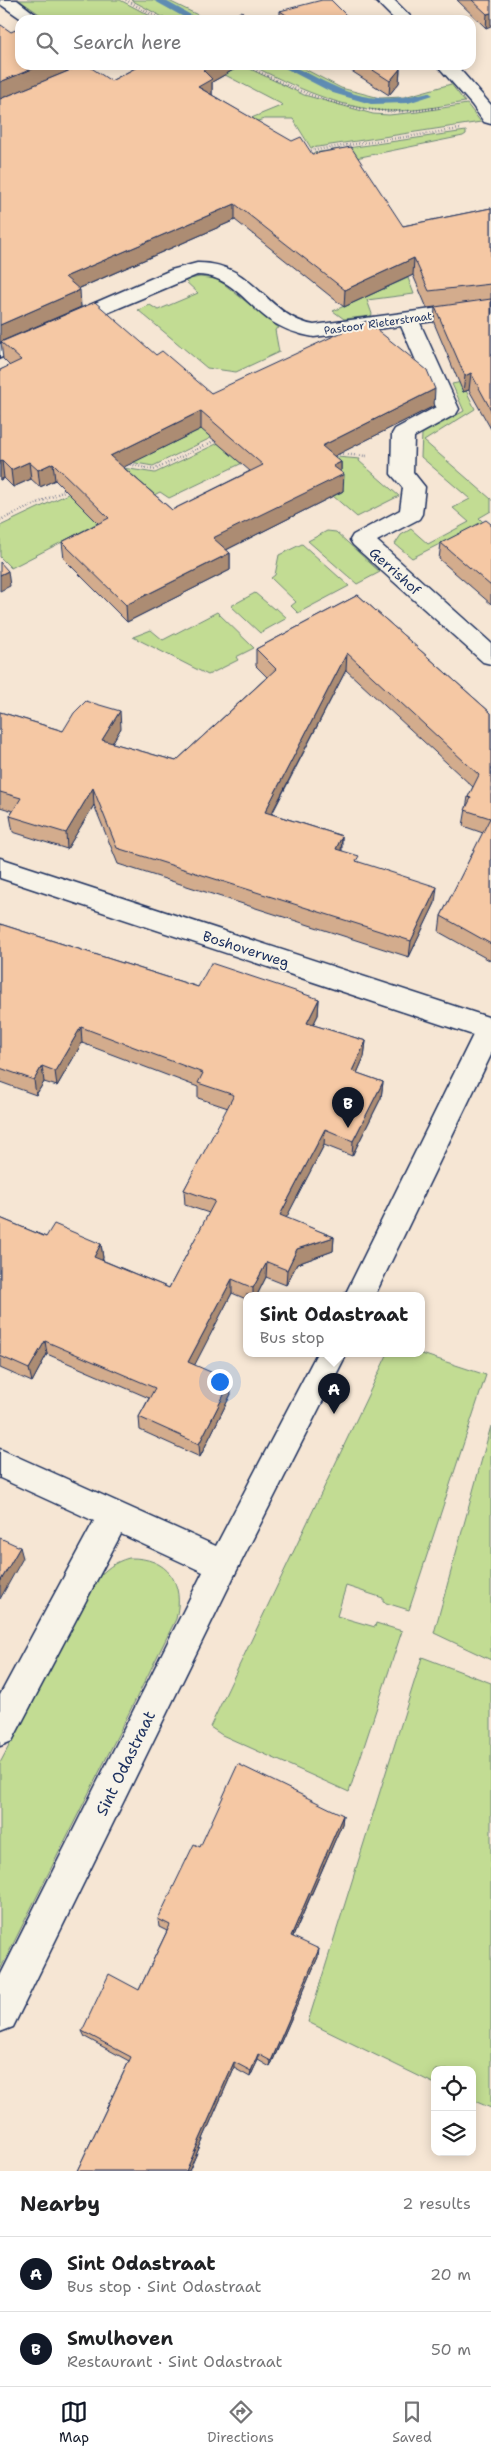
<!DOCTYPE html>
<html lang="en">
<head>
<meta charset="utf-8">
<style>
	body { margin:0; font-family:"Shantell Sans",sans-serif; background:#f6f6f6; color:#202124 }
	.controls { position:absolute; right:15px; bottom:15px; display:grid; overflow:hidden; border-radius:10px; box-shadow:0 2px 12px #0003 }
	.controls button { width:45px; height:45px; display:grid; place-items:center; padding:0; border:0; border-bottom:1px solid #e0e0e0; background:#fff; color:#202124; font:25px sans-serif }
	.you { position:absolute; left:219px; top:1381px; width:18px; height:18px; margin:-12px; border:4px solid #fff; border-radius:50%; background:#1a73e8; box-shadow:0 0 0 8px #1a73e833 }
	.badge { display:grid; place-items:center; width:32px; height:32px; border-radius:50%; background:#111827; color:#fff; font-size:16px; font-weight:700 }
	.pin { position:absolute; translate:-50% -41px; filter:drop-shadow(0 1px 2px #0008) }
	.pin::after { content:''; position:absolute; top:26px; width:18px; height:15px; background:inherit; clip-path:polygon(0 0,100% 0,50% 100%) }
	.popup { position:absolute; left:243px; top:1292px; width:182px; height:65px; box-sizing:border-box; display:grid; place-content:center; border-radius:10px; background:#fff; filter:drop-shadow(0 1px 4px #0005); font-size:16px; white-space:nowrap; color:#757577 }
	.popup b { font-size:19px; color:#202124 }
	.popup::after { content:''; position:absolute; left:50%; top:100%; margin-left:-10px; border:10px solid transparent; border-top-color:#fff }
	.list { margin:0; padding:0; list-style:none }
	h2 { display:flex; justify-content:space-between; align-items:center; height:65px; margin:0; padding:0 20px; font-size:21px }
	h2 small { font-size:16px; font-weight:400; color:#757577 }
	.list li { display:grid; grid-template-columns:32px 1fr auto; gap:15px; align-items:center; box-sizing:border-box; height:75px; padding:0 20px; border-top:1px solid #e0e0e0 }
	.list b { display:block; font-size:19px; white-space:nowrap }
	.list p { margin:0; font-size:16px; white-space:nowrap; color:#757577 }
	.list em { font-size:16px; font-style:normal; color:#757577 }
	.icon { flex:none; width:28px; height:28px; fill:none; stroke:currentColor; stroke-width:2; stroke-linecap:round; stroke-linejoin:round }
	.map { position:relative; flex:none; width:491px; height:2171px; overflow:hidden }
	.search { position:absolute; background:#fff; box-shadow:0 2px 12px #0003; left:15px; right:15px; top:15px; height:55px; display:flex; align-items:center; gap:12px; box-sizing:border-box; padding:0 18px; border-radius:15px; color:#757577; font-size:19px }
	.sheet { height:215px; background:#fff }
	nav { display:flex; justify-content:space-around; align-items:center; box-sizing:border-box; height:70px; border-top:1px solid #e0e0e0; background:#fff; font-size:14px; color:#757577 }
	nav a { display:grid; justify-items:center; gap:2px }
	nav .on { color:#111827 }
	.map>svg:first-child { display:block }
</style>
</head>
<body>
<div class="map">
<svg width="491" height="2171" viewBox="0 0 491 2171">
	<rect width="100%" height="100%" fill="#f6e6d4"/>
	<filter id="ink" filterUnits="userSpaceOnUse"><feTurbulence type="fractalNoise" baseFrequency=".02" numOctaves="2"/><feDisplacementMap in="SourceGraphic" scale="10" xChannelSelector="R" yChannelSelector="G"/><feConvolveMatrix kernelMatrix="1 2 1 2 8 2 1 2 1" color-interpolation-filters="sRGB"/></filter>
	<g filter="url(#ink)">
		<path fill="#c2dc93" stroke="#6e8678" d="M19,0h101l38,20h-110z
			M131,0h36l41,20h-40z
			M206,65h36l62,30 69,19 16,1 29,-3 49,-8 14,18 -170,26 -18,-29h-29l-15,5 -5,-3 39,-16z
			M251,65h46l44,23 39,10 24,-1 47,-13 14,18c-25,4 -51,10 -76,9 -49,-2 -96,-25 -138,-46z
			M466,131v3l-3,2 -117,24 -10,27 -23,-34z
			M200,277l16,2 8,5 55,44 -4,2 4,22 -43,20 -29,-4 -69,-58 12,-5 8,5 40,-17 -14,-13z
			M408,278l6,16 -47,6 5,14 -1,2 -27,3 -11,-8z
			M462,382l13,27 -51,32 67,58v12l-12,7 4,4 -71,36 -17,-14 6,-9 10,-6 17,15 41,-22 -16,-14 17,-9 -49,-42 1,-23 42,-23 -12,-27z
			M202,428l11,9 -60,29 -23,-4z
			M250,428l51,7 -132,63 -9,-6 -149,76 -11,-11v-31l123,-58 32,5z
			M325,456l35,3 -1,2 40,35 -42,21 -24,-21 9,-4z
			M327,531l9,1 44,40 -23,12 -49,-43z
			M302,544l47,42 -51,27 -7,-7 5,-4 -25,-24 4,-3 4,-20z
			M255,593l19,16 2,-1 11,10 -27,15 -29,-27z
			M217,612l37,36 -18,9 2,3 -30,15 -75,-38 18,-7 12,10z
			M388,1353h31l67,22 -77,235 -26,-8v-4l-37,-12 -9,30 38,11 1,-4 26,8 -53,161 -127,-57 -12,-8z
			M491,1426v234l-57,-27z
			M129,1558c39,-1 56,25 47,61l-176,351v-207l96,-183c10,-11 18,-18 33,-22z
			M422,1657l69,26v425l-19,-8v-30h-37v14l-127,-62z"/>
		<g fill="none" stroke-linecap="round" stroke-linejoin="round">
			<path fill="#5e8cb3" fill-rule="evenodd" d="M153,0h11l36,20h-11z
				M279,65c17,0 29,9 44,16 38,19 63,22 105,11l5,3 -25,8 -37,1 -38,-11z"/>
			<defs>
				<path id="street" d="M0,0h17l26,20h-20l-23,-16z
					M375,0h19l20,20h-19z
					M437,65h19l35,40v19l-7,-2 -12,-17z
					M197,263c58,-1 68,53 117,62l177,-24v12l-71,10 39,86 -3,5 -42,23 -1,35 12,15 -3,27 -3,5 -42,22 114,102v21l-8,-2 -130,-117 -3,-5 3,-5 47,-25 3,-22 -12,-14 1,-40 3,-5 41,-22 -35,-81 -87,11c-17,-3 -32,-8 -46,-18 -24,-18 -39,-44 -71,-44l-197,83v-14l171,-74z
					M0,858l491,160v37l-116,240h-30l128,-260 -473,-157z
					M317,1353h30l-113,223 -221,451 -13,5v-56l203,-404 -82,-38 -109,207 -12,5v-51l94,-174 -94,-43v-29l216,97z"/>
			</defs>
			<use href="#street" stroke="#1b2f5e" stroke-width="3"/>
			<path stroke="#1b2f5e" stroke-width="2.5" stroke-dasharray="0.5 2.5" stroke-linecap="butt" d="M126,0l36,20
				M246,65c64,34 121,56 195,42
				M308,151l152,-22
				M336,454l31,2
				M125,463l29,7 64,-31
				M0,520l69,-31"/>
			<use href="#street" fill="#f7f3e8" fill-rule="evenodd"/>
		</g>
		<path fill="#d3ac8d" stroke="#1b2f5e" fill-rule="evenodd" d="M457,0h34l-5,28z
			M280,11l71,9h-71z
			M141,65h101l-30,17v13l100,59 91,72 88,-18v221l-22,-39 -6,2 -29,-69 1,-16 -8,1 -14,-33 -69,32 -109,-87 -157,69 3,18 -73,32 148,16 55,38 223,13 -100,50 7,6v10l2,19 -117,59 4,3v17l-103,52 -63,-63 -2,-17 36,-19 -43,-43 -15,7 -9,-8 -18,8 -9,-9 -4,2v-110l10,-4 -7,-7 -2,-17 110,-261zM201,429l49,42 -78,39 -49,-43z
			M342,65h54l4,4 -1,14 -10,12z
			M491,524v80l-52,-45 2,-16z
			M358,595l133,118v248l-52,-29 2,-16 42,-83 -20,-7 5,-29 5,-10 -127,-117 -74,144 70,22v15l16,11 77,41 -26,54 -291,-93 -24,-59 -27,44 -54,-17 -3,-16 3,-5 -13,-4v-95l63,19 58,-3 -9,15 64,18 91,-84 -11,-11v-17z
			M0,924l198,63 121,12 -1,16 -5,10 53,16 -2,16 -7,16 26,9 -2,16 -29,58 -28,-11 -38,73 48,19 -1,14 -36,13 -11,21 -20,-8 -9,18h-11v4l-14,-6 -38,72 37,29 -31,63 -60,-27 -1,-13 10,-19 -102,-44 -15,28 -32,-14v-150l46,19 55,7 2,14 -1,2 67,28 40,-75 -24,-8 -1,-15 44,-82 -30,-10v-11l-116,-44 -25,43 -13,-4 -8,13 -36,-13z
			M343,1815l-1,9 -49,113 25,20 -48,110 -12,-7 -8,17 -16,-9 -45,103h-112l52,-110 -44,-24 -3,-6 57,-41 28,-59 -8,-4 -1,-8 42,-72z"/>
		<path fill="#ac8c73" stroke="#1b2f5e" d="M491,13v13l-5,2 1,-14z
			M42,65h29v5l-71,29v-17z
			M212,65h30l-30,17v13l-14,-8 5,-17z
			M400,69l-1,14 -10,12 1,-14z
			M235,204v16l-169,74 -1,-17z
			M414,258l-1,17 -69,32 1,-17z
			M80,290l1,17 -81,35v-17z
			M471,373l-2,17 -6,2 2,-16z
			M435,389l-1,17 -113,57 1,-17z
			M201,411v18l-89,44 -2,-17z
			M2,461l2,17 -4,2v-18z
			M29,462l2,17 -18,8 -2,-17z
			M341,462v14l3,-2 -1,17 -129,65 -1,-18 120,-72z
			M53,463l2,17 -15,7 -2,-17z
			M230,553v17l-103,52 -1,-17z
			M8,571l2,15 -10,5v-16z
			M347,653l-1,17 -82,158 1,-16z
			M120,711l1,17 -17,29 -2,-17z
			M93,788l1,17 -27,44 -1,-16z
			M342,836l-1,16 -5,-3z
			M437,887l-2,16 -26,54 2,-16z
			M319,999l-1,16 -12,24 1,-16z
			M81,1027l1,16 -25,43 -2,-15z
			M366,1041l-2,16 -13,30 1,-16z
			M42,1066l2,16 -8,13 -2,-15z
			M383,1082l-2,16 -29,58 1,-15z
			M325,1129l-1,16 -44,85v-15z
			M334,1237l-1,14 -36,13 -11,21 1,-15 10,-21z
			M101,1244l2,14 -7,13 -2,-14z
			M267,1262l-1,15 -9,18h-4v-7z
			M232,1279v14l-43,83 -1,-14z
			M45,1341l2,13 -15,28 -3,-13z
			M231,1381v13l-31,63 -1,-13z
			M20,1547l3,11 -23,41v-17z
			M343,1815l-1,9 -52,119 1,-7z
			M319,1949l-1,8 -48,110 1,-6z
			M258,2054v6l-8,17 1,-6z
			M234,2062v6l-45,103h-3z"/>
		<path fill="#f5c8a4" stroke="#1b2f5e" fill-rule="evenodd" d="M322,0h9l20,20h-57l-14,-9z
			M472,0h19v13l-4,1z
			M242,11l5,9h-21z
			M0,25h1l10,7 9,-4v37h22l-42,17z
			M83,65h4l24,16 30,-16h71l-9,5 9,9 -14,8 94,54 9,-4 11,17 39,-7 52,79 88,-18v76l-62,7 -15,-33 -69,32 -110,-86 -170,73 15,13 -80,35v-226z
			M365,65h31l4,4 -10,12z
			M491,299v111l-20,-37 -6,3 -30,-69z
			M95,302l61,53 6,-4 49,42 155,-72 61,49 8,19 -113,57 19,16 -8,4 11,8 -131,64 17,15 -104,52 -64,-63 47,-24 -56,-55 -15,7 -9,-8 -18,8 -9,-9 -2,1v-92l21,-10 -20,-18zM201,411l62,54 -91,45 -62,-54z
			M486,520l5,4v62l-50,-43z
			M0,562l8,9 -8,4z
			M358,595l133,118v231l-50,-28 49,-98 -25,-8 6,-12 -3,-1 11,-22 -132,-122 -82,159 77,24 -6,13 23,7 -3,5 81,26 -26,54 -294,-93 -24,-60 -27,45 -56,-17 11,-18 -21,-6v-80l63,19 11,-18 12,-12 34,10 -18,29 74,21 100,-92 -20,-20z
			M0,924l198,63 13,-24 108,36 -12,24 59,18 -14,30 31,11 -30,59 -28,-12 -45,86 54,22 -37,12 -10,21 -20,-8 -14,26 -21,-9 -44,83 43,19 -32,63 -60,-27 16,-29 -110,-47 -16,28 -29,-13v-138l46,19 8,-13 47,20 -7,13 75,31 46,-87 -31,-11 50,-95 -36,-12 5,-10 -122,-46 -26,44 -13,-5 -8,14 -34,-12z
			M0,1538l20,9 -20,35z
			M238,1764l105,51 -52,121 28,13 -48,112 -13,-7 -7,17 -17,-9 -48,109h-109l54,-114 -49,-26 27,-57 30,16 31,-65 -12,-6 36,-75 6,3z"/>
	</g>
	<g text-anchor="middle" stroke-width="4" stroke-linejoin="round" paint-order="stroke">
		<g font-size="11" fill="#1b2f5e" stroke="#f7f3e8">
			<text transform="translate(378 323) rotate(-8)" y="4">Pastoor Rieterstraat</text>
		</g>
		<g font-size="14" fill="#1b2f5e" stroke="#f7f3e8">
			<text transform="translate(395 571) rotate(42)" y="5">Gerrishof</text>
			<text transform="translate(246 949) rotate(18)" y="5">Boshoverweg</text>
		</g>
		<g font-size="16" fill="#1b2f5e" stroke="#f7f3e8">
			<text transform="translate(125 1763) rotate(-64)" y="6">Sint Odastraat</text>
		</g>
	</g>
</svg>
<div class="controls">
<button><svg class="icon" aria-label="locate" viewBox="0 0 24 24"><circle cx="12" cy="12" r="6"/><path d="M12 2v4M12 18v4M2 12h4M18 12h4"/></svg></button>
<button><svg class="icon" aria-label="layers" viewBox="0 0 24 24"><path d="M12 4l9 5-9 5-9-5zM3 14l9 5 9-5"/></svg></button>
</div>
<div class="you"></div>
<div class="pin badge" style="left:334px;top:1414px">A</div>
<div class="popup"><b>Sint Odastraat</b>Bus stop</div>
<div class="pin badge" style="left:348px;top:1128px">B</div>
<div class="search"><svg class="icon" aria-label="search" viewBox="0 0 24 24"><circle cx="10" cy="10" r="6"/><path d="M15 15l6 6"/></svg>Search here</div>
</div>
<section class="sheet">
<h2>Nearby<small>2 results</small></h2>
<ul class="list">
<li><span class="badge">A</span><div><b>Sint Odastraat</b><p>Bus stop · Sint Odastraat</p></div><em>20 m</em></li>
<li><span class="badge">B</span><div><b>Smulhoven</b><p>Restaurant · Sint Odastraat</p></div><em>50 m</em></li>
</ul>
</section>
<nav>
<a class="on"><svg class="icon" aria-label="map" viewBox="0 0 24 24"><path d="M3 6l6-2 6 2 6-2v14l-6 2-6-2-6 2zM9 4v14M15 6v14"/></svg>Map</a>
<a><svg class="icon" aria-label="directions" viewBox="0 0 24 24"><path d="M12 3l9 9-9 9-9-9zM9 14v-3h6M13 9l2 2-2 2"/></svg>Directions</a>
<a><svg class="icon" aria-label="saved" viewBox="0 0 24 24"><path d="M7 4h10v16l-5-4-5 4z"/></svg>Saved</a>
</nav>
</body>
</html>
